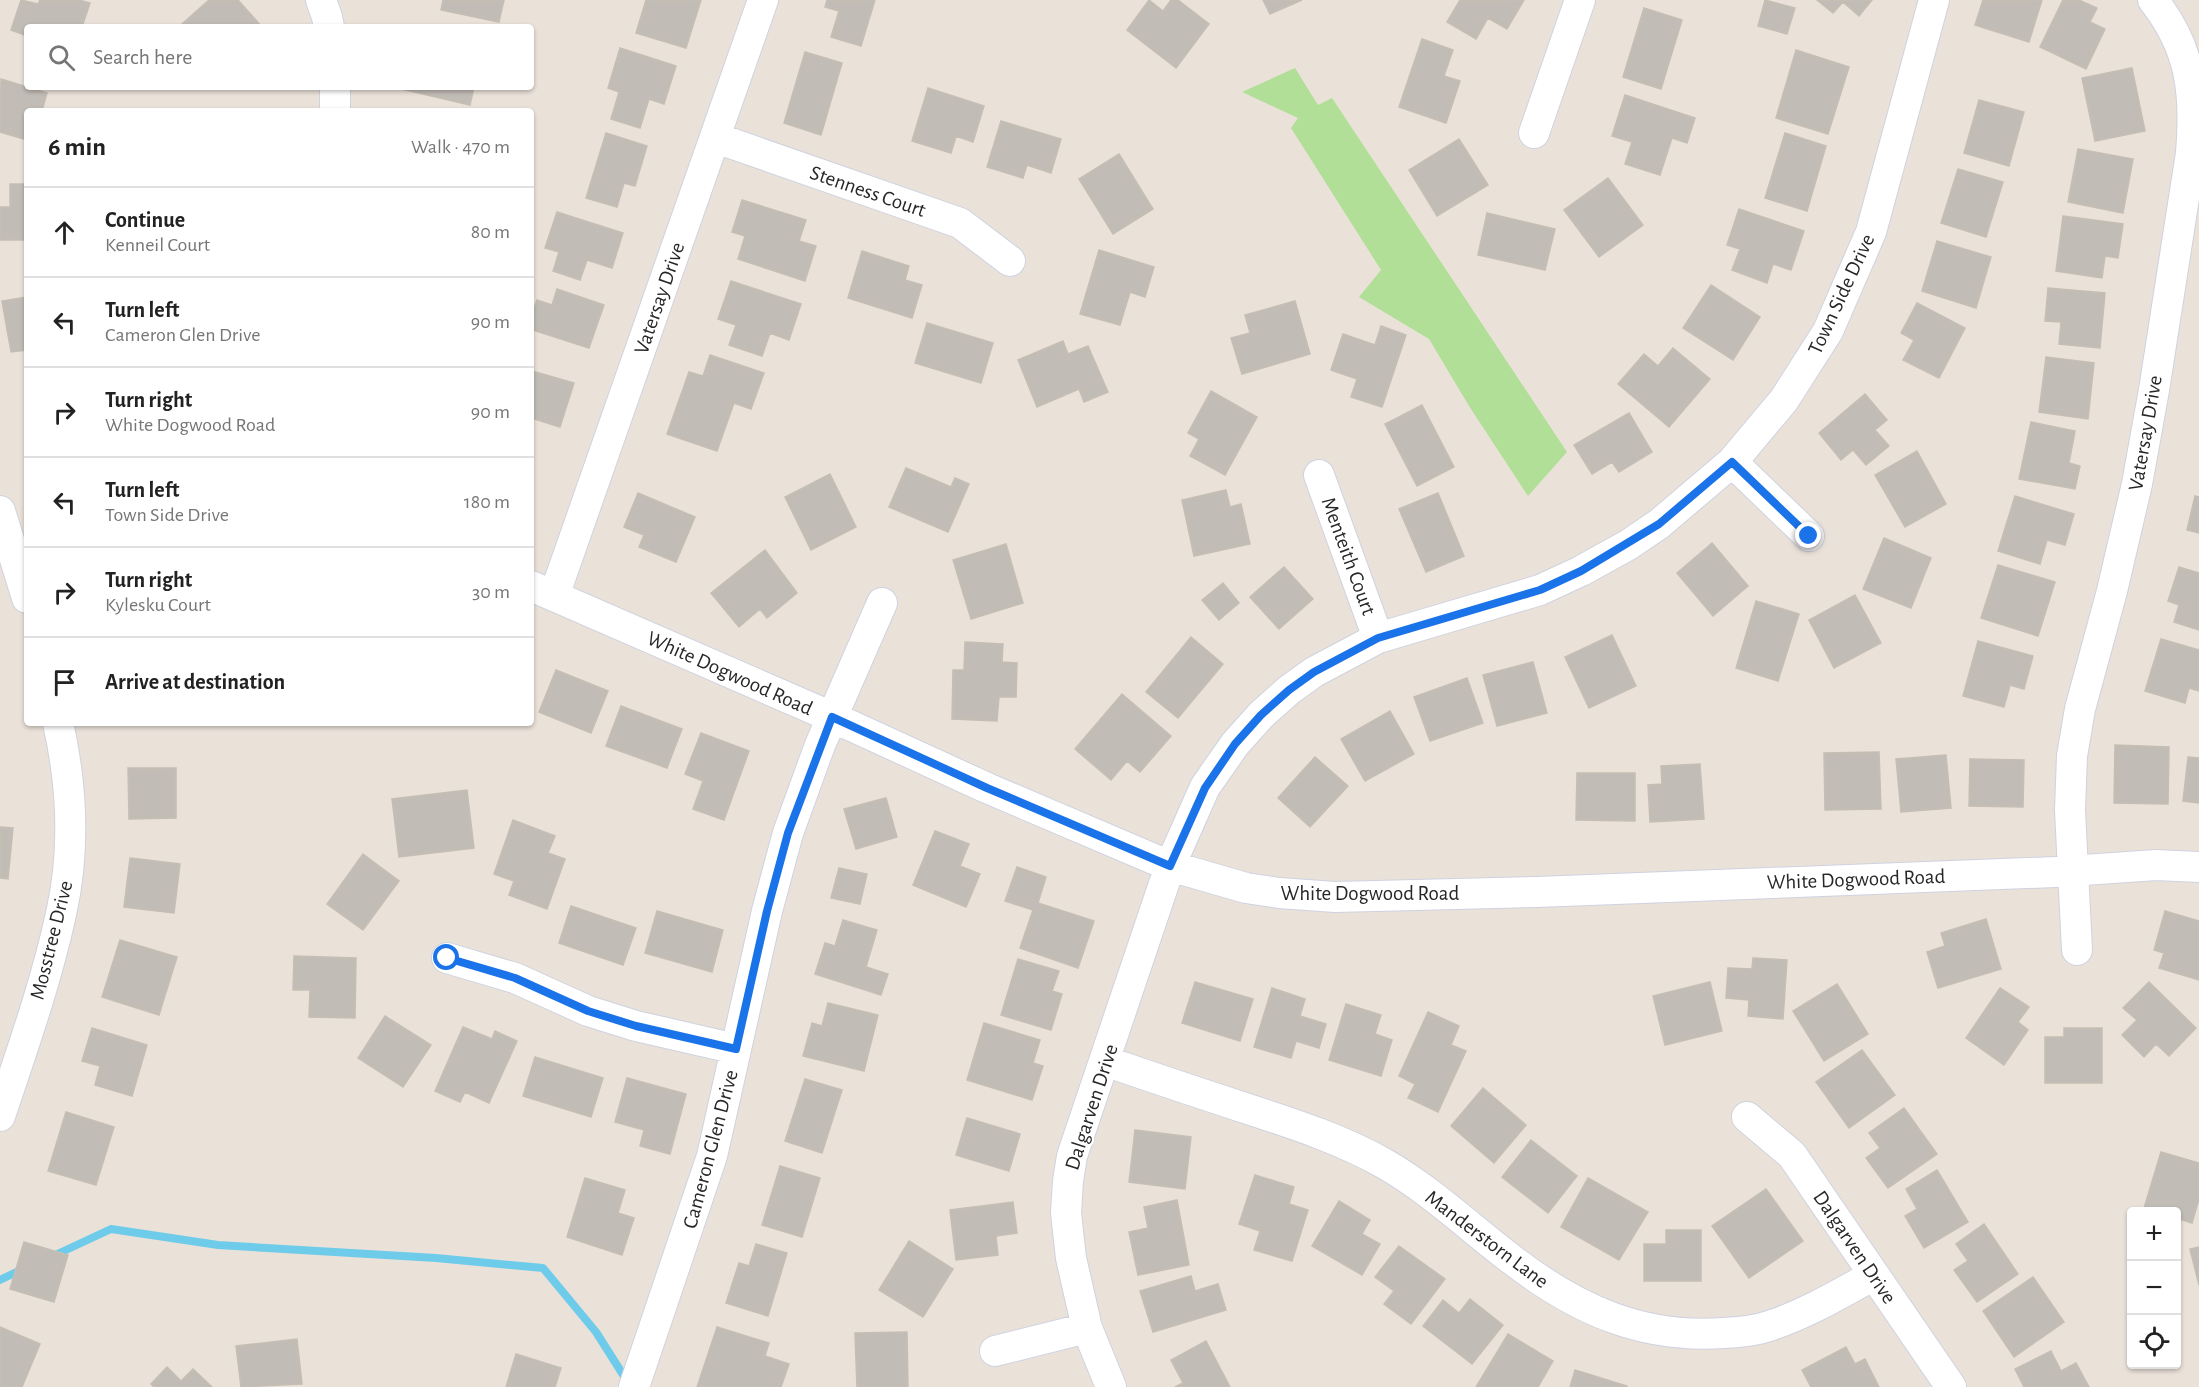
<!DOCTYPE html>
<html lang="en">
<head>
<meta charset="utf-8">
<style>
	body { margin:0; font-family:"Alegreya Sans",sans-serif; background:#f6f6f6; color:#222 }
	.controls { position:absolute; right:18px; bottom:18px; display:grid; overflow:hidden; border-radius:6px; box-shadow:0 2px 4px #0004 }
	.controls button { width:54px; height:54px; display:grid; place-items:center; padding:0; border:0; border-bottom:2px solid #e0e0e0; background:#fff; color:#222; font:30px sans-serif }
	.stop { position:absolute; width:18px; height:18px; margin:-14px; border:4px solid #1a73e8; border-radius:50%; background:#fff }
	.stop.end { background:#1a73e8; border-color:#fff; box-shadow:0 2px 6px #0008 }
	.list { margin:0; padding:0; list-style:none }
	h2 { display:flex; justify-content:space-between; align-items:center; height:78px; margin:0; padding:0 24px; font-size:26px }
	h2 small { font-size:20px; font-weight:400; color:#767676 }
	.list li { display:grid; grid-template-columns:39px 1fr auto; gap:18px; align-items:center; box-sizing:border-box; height:90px; padding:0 24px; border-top:2px solid #e0e0e0 }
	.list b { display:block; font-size:22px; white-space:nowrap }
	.list p { margin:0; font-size:20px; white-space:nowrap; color:#767676 }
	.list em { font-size:20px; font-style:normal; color:#767676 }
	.icon { flex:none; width:33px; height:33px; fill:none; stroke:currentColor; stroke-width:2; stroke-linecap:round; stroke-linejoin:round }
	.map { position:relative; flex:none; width:2199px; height:1387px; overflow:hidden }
	.search { position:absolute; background:#fff; box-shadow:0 2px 4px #0004; left:24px; top:24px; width:510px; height:66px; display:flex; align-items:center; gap:15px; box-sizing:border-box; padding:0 21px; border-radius:6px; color:#767676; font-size:22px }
	.panel { position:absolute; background:#fff; box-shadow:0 2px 4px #0004; left:24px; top:108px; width:510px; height:618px; border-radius:6px }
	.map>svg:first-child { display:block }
</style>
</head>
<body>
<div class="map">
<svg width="2199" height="1387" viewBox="0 0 2199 1387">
	<rect width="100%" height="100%" fill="#eae2d9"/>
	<path fill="#b1df97" d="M1295,68l23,37 14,-7 235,354 -39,44 -59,-90 -40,-67 -70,-42 22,-27 -90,-142 7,-10 -56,-26z"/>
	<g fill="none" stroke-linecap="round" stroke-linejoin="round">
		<path stroke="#6eccea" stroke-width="8" d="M51,1257l60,-28 107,16 218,13 107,10 53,64 31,49
			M0,1280l23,-11"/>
	</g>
	<path fill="#c2bcb6" stroke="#c5beb3" stroke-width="1.5" d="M21,0l17,4 2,-4h39l11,3 -8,24h-55v9l-16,-6z
		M209,0h29l24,27h-77l-3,-3z
		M443,0h61l-5,22 -58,-12z
		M646,0h55l-15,48 -50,-15z
		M827,0h48l-14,46 -30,-9 8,-26 -14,-4z
		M1149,0l14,11 8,-11h7l31,24 -33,44 -49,-38z
		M1263,0h39l-32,14z
		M1460,0h64l-17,29 -19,-11 -12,21 -29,-17z
		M1765,0l30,8 -8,26 -29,-8z
		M1817,0h55l-13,16 -16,-14 -10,11z
		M1983,0h59l-13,42 -54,-17z
		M2063,0h16l18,8 -7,14 15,7 -19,40 -46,-22z
		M1644,8l38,12 -21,69 -38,-12z
		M1422,39l31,11 -9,26 16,5 -14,42 -47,-16z
		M620,48l56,18 -12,38 -15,-5 -9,29 -29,-9 8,-27 -11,-4z
		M1796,50l53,17 -21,67 -52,-16z
		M805,52l37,11 -21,72 -37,-12z
		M2132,68l13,63 -50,10 -13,-63z
		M1,79l46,14 -5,18h-15v29l-27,-8z
		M401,87h73l-4,18 -69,-16z
		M928,88l56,18 -11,36 -17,-6 -5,17 -39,-12z
		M1625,95l70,23 -8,25 -15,-5 -12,37 -35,-11 7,-22 -20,-6z
		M1979,100l45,12 -15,54 -45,-13z
		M1001,121l60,18 -10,34 -24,-8 -4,13 -36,-11z
		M606,133l41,13 -12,40 -11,-3 -7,24 -31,-9z
		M1785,133l41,13 -19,65 -42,-13z
		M1459,139l29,46 -51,31 -28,-46z
		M2078,149l55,10 -10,54 -55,-11z
		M1119,154l34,55 -40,25 -34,-55z
		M1958,169l45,13 -17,55 -45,-14z
		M1608,178l35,47 -44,32 -35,-47z
		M10,184h17v56h-27v-33h10z
		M742,200l64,20 -7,21 17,5 -11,35 -67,-22 7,-23 -13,-4z
		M1739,209l65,22 -13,39 -18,-6 -6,19 -35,-13 8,-21 -13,-4z
		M557,212l66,21 -11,35 -25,-8 -7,20 -27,-9 6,-19 -14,-4z
		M1487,213l68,16 -10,41 -67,-15z
		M2063,216l60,8 -5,34 -13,-2 -3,22 -46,-7z
		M1937,241l54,16 -15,51 -54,-17z
		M1099,250l55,17 -9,30 -15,-5 -10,33 -40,-11z
		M862,251l47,15 -4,14 17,5 -10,33 -64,-20z
		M731,281l70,23 -12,36 -19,-7 -8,23 -33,-11 7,-20 -18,-6z
		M1711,285l49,32 -27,43 -50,-32z
		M2048,288l57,5 -5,55 -41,-4 2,-22 -16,-1z
		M557,289l47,16 -15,43 -56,-18 -2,6v-18l6,-18 15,5z
		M27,297v53l-16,2 -9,-51z
		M1295,301l15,53 -68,20 -11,-36 19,-5 -5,-18z
		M1917,303l48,25 -26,50 -36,-18 11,-20 -13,-7z
		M927,323l66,20 -12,40 -66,-20z
		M1381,326l25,9 -24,72 -31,-10 6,-18 -26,-9 12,-36 32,11z
		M1063,341l5,13 20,-8 20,46 -24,10 -5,-13 -42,18 -19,-47z
		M1673,348l37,31 -41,48 -51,-43 26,-30 14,12z
		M710,355l54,18 -13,36 -17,-6 -17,48 -50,-17 22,-62 14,4z
		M2046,357l48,6 -6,56 -49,-7z
		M532,371l42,12 -14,44 -29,-9z
		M1211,391l46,26 -32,58 -35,-19 9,-17 -11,-6z
		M1865,394l22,26 -12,10 14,16 -23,19 -13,-15 -12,10 -22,-27z
		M1422,405l32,62 -37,19 -32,-62z
		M1629,413l23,39 -33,20 -7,-10 -20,12 -18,-29z
		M2031,422l44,9 -6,32 11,3 -5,23 -56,-10z
		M1917,451l29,53 -41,23 -30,-52z
		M906,468l45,19 4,-9 14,6 -21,48 -59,-25z
		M830,474l26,53 -45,23 -26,-53z
		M1226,490l4,17 11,-3 9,40 -56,12 -12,-56z
		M638,493l57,24 -19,45 -37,-15 5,-12 -20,-8z
		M1438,493l26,63 -38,16 -27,-63z
		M2015,496l59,18 -9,31 -18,-5 -7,24 -42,-13z
		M2195,496l4,1v36l-12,-3z
		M1884,538l47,20 -20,50 -48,-19z
		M1712,543l36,43 -35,30 -36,-43z
		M1006,544l17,59 -52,16 -18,-59z
		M765,550l32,43 -30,25 -7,-9 -21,18 -28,-34z
		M1998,565l57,17 -17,54 -57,-18z
		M1284,567l29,32 -34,30 -29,-32z
		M2179,567l20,6v57l-25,-8 5,-17 -11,-4z
		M1223,583l16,20 -20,17 -17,-20z
		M1855,595l26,48 -47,25 -25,-48z
		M1756,601l43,13 -21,67 -42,-13z
		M1612,635l24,51 -47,22 -24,-51z
		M1191,637l32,27 -45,54 -32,-26z
		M2161,639l38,11v41l-10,-3 -4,15 -40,-12z
		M1978,641l55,15 -9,33 -14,-4 -6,22 -41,-11z
		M965,642l38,2 -1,18 15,1 -1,34h-17l-2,24 -45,-2 1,-49h11z
		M1533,662l14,51 -50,13 -14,-51z
		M556,670l52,21 -17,42 -52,-21z
		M1467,678l16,45 -53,18 -16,-44z
		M1122,694l49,42 -31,36 -13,-11 -16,19 -36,-31z
		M621,706l61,23 -15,39 -61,-22z
		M1390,711l24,43 -49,27 -24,-42z
		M701,733l48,18 -25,69 -31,-11 10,-28 -18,-7z
		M2115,745l54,2 -1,57 -54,-1z
		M1879,752l2,57 -56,1 -1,-57z
		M1946,755l5,53 -50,4 -5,-53z
		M1315,757l33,29 -38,41 -32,-29z
		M2188,757l11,1v45l-16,-2z
		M1970,759l54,1 -1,47 -54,-1z
		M1700,764l4,55 -54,3 -2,-37 14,-1 -1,-18z
		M128,768h48v50l-47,1z
		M1577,773h58v48l-59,-1z
		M467,790l7,58 -75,9 -7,-58z
		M886,798l11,39 -41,12 -12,-40z
		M513,820l42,16 -7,17 17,6 -18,50 -38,-14 5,-14 -20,-7z
		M0,827l13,1 -5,51 -8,-1z
		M935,831l34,13 -9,22 20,8 -14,33 -53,-22z
		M363,854l36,27 -36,49 -36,-26z
		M130,858l50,6 -6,49 -50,-6z
		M1017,867l29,10 -8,26 56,18 -16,47 -58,-20 13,-38 -28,-9z
		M839,868l28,6 -7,30 -29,-6z
		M571,906l65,22 -13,37 -64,-22z
		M657,911l66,19 -11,42 -67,-19z
		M2165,911l34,10v59l-40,-12 5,-15 -10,-3z
		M1986,919l15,50 -63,19 -11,-36 18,-6 -4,-13z
		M843,920l34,10 -11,37 22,7 -7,21 -66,-21 10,-31 10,3z
		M120,940l57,17 -18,58 -57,-18z
		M294,956l62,2 -1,60 -46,-1 1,-27h-17z
		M1753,958l34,2 -4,59 -35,-3 1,-16 -23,-2 2,-30 24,1z
		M1018,959l41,12 -7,20 10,3 -11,36 -50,-15z
		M1195,982l58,17 -13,42 -58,-18z
		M1710,982l12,49 -57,14 -12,-49z
		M2149,982l47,46 -27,28 -13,-12 -12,13 -22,-22 15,-15 -14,-12z
		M1837,984l31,50 -44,27 -31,-50z
		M1272,988l33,11 -5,17 26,8 -7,24 -23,-7 -5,17 -37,-11z
		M2000,988l29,19 -11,15 10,8 -24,35 -38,-27z
		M828,1003l50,12 -14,56 -61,-15 9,-33 10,3z
		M1346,1004l35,11 -6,19 17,6 -11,36 -52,-16z
		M1428,1012l31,14 -8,19 15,6 -28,61 -30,-14 7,-14 -16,-8z
		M385,1016l46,29 -28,42 -45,-29z
		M984,1023l56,17 -7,23 10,3 -11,34 -65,-20z
		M463,1027l29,12 3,-8 22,10 -28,62 -24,-11 -5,10 -25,-11z
		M92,1028l55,17 -15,51 -37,-11 5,-19 -18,-5z
		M2064,1028h38v55h-57v-46h19z
		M1862,1050l33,45 -46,33 -33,-46z
		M535,1057l68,21 -12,39 -68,-21z
		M627,1078l59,16 -16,60 -30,-8 4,-16 -29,-8z
		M805,1079l37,11 -20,63 -37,-12z
		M1483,1088l43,37 -32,38 -43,-37z
		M1904,1108l33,46 -49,34 -22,-30 14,-10 -11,-15z
		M66,1112l48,15 -18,58 -48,-14z
		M967,1118l53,16 -11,37 -53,-16z
		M1135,1130l56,7 -6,52 -56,-7z
		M1531,1140l46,36 -29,37 -46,-36z
		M2161,1152l38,11v36l-7,24 -16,-5v-6h-22l-10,-4z
		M780,1166l40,12 -18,59 -40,-12z
		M1937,1170l31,52 -44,26 -19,-32 12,-7 -11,-20z
		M1255,1175l39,12 -5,17 19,6 -16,51 -38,-11 6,-19 -21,-7z
		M585,1178l40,12 -7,23 16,5 -12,37 -55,-18z
		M1588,1178l60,34 -29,48 -58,-33z
		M1766,1189l37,52 -54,37 -37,-52z
		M1177,1200l12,65 -51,10 -9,-43 19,-4 -4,-21z
		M1339,1201l31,19 -8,14 18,10 -18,31 -50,-29z
		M1013,1202l4,31 -21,3 2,19 -42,5 -6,-50z
		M1984,1224l34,50 -41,28 -23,-32 14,-9 -12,-17z
		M1666,1230h35v51h-57v-37h22z
		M909,1241l44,28 -30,48 -44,-27z
		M24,1242l44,13 -14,47 -44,-13z
		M756,1244l31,9 -19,63 -42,-13 13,-40 10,3z
		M1399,1246l46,33 -34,45 -27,-20 10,-13 -19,-14z
		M2199,1247v38l-9,-36z
		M1191,1276l4,15 23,-7 8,26 -73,22 -13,-41z
		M2033,1277l31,45 -50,35 -31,-46z
		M1470,1299l33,26 -31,39 -49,-38 20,-26 16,13z
		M0,1327l40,17 -18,43h-22z
		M717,1327l52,16 -4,13 24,8 -8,23h-84z
		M907,1332l1,55h-51l-2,-54z
		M1508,1334l45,27 -15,26h-62z
		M297,1339l5,45 -61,3 -5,-41z
		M1206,1341l24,46h-55l8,-4 -12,-23z
		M1846,1347l9,17 10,-5 14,28h-68l-9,-17z
		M2051,1351l10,20 15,-8 13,24h-65l-9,-18z
		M516,1354l45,14 -6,19h-49z
		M167,1367l14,14 12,-12 19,18h-58l-3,-3z
		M1575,1370l52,16v1h-57z"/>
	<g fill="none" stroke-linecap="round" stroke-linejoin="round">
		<defs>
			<path id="minor" d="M321,0l6,17 2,10
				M335,87v24
				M1534,133l46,-133
				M716,138l244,85 50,38
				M1732,462l77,74
				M1319,475l59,163
				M0,511l27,87
				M531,586l301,131 155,71 183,78 76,22 33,5 56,4 202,-5 518,-20 101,-7 43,2
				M554,596l209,-596
				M2077,950l-7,-140 2,-54 8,-47 32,-118 25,-107 17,-94 37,-237c5,-60 0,-105 -38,-153
				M447,958l68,20 73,33 48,15 100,23
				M1105,1061c49,17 97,33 146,49 46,15 92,30 134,54 47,27 87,66 130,98 63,48 128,77 209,71 16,-1 32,-2 48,-8 36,-12 69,-32 102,-50
				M0,1116c22,-66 46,-133 61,-202 14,-62 11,-129 -3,-191
				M1747,1117l45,38 159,232
				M995,1351l92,-23
				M634,1387l78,-231 55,-245 21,-78 32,-88 62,-142
				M1111,1387l-24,-59 -16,-70 -5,-45 2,-32 4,-25 98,-290 35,-79 30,-43 26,-29 28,-25 25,-18 64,-34 162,-48 41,-19 47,-26 31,-21 73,-62 52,-62 44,-69 43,-99 63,-232"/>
		</defs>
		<use href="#minor" stroke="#cfd2e0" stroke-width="32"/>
		<use href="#minor" stroke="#fff" stroke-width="30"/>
	</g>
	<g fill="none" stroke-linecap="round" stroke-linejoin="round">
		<path stroke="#1a73e8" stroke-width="8" d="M447,958l68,20 73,33 48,15 100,23 31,-138 21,-78 44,-116 155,71 183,78 35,-78 30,-44 26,-29 28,-25 25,-18 64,-34 162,-48 41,-19 78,-47 73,-62 77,74"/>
	</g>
	<g text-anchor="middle" stroke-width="4.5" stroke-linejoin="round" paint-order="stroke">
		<g font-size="21" fill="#272727" stroke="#fff">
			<text transform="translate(868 191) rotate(19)" y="7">Stenness Court</text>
			<text transform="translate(1841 294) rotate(-65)" y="7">Town Side Drive</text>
			<text transform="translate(659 298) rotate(-71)" y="7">Vatersay Drive</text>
			<text transform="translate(2145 433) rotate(-80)" y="7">Vatersay Drive</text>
			<text transform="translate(1349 556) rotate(70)" y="7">Menteith Court</text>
			<text transform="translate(730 673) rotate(24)" y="7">White Dogwood Road</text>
			<text transform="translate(1856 879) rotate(-2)" y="7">White Dogwood Road</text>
			<text x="1370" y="900">White Dogwood Road</text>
			<text transform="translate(51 940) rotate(-76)" y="7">Mosstree Drive</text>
			<text transform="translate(1091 1107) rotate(-72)" y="7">Dalgarven Drive</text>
			<text transform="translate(710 1149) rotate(-75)" y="7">Cameron Glen Drive</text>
			<text transform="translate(1487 1239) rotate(37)" y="7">Manderstorn Lane</text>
			<text transform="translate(1855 1247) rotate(56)" y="7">Dalgarven Drive</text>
		</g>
	</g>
</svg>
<div class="controls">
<button>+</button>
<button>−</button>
<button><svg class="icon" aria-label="locate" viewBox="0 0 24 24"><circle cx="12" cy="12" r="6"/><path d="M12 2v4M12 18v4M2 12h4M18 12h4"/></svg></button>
</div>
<div class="stop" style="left:447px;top:958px"></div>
<div class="stop end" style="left:1809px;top:536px"></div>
<div class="search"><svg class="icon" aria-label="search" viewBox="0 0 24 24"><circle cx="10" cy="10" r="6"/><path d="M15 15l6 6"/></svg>Search here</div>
<section class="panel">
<h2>6 min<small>Walk · 470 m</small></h2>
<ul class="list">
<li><svg class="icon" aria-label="ahead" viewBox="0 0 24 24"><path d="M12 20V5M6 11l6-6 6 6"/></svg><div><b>Continue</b><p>Kenneil Court</p></div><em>80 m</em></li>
<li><svg class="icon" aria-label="left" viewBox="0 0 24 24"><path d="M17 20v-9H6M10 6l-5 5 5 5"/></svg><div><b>Turn left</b><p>Cameron Glen Drive</p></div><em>90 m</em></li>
<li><svg class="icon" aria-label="right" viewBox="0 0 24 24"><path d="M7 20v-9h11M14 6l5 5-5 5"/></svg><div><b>Turn right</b><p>White Dogwood Road</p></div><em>90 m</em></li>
<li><svg class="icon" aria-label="left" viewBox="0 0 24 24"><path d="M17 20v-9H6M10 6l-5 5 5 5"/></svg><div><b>Turn left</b><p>Town Side Drive</p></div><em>180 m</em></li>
<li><svg class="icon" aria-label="right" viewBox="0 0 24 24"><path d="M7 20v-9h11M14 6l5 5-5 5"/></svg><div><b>Turn right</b><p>Kylesku Court</p></div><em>30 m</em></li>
<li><svg class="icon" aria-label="arrive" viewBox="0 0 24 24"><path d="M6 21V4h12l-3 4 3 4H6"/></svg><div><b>Arrive at destination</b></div></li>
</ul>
</section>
</div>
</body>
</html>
